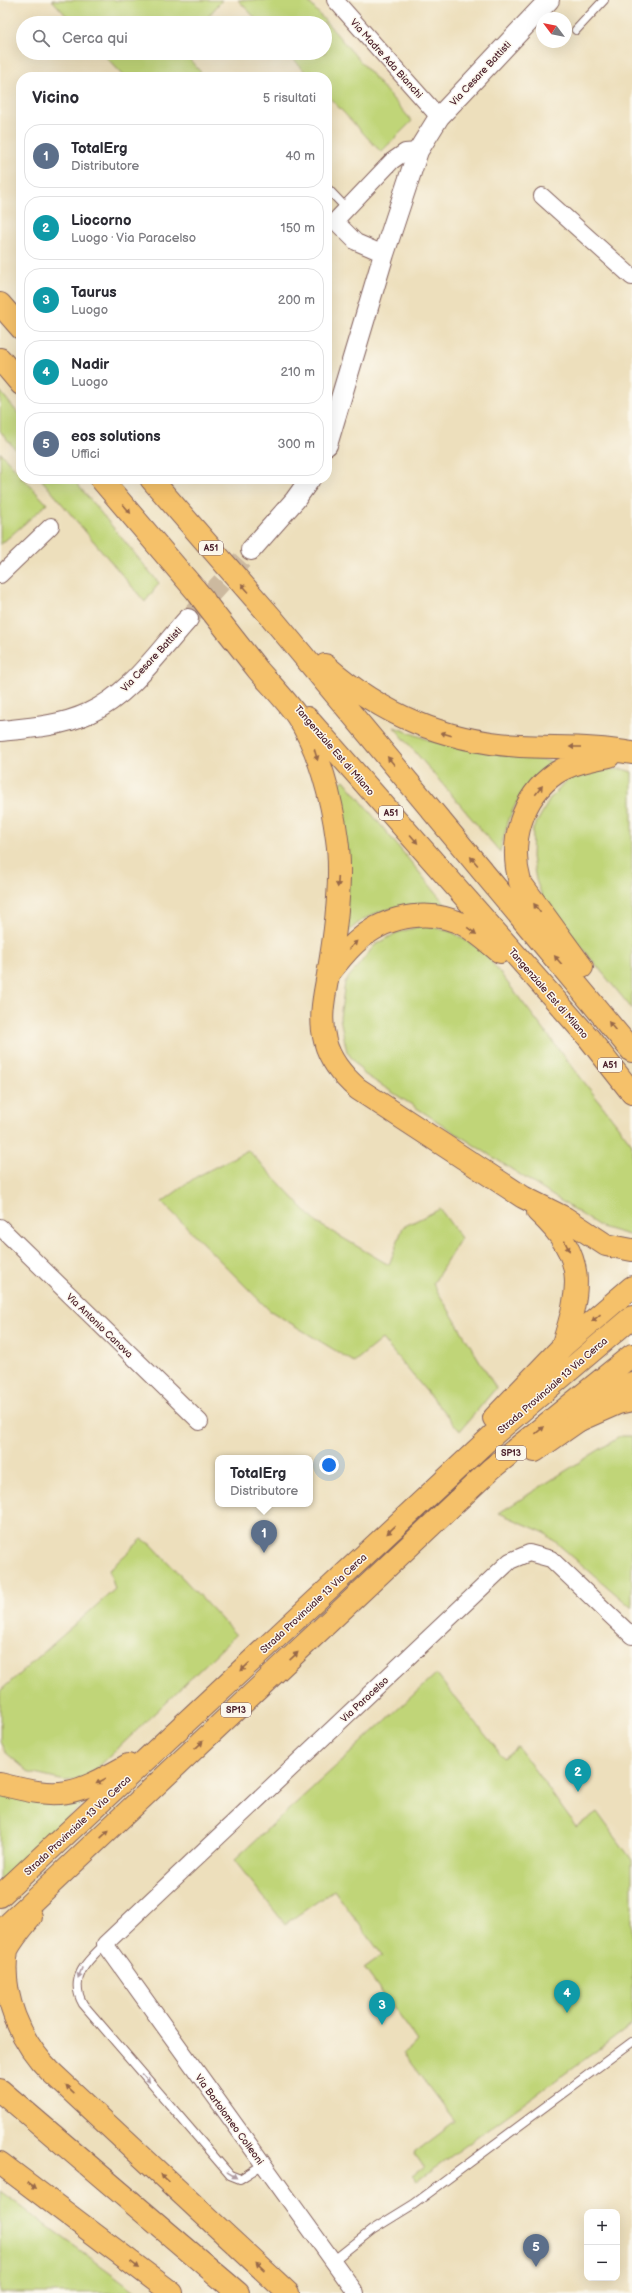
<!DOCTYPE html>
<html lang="it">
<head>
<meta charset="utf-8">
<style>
	body { margin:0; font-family:"Balsamiq Sans",sans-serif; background:#f7f7f7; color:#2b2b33 }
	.controls { position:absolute; right:12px; bottom:12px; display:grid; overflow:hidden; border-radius:8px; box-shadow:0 4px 16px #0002 }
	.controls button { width:36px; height:36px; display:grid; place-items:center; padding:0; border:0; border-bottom:1px solid #e1e1e2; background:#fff; color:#2b2b33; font:20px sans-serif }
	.compass { position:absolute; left:536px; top:12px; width:36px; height:36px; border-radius:50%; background:#fff; box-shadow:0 4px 16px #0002; rotate:302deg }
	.you { position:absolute; left:329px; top:1465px; width:14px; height:14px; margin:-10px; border:3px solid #fff; border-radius:50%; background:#1a73e8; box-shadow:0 0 0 6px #1a73e833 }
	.badge { display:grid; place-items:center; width:26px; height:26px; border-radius:50%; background:#db2777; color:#fff; font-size:13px; font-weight:700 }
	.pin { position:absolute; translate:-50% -33px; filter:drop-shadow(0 1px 2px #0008) }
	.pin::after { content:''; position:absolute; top:21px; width:14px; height:12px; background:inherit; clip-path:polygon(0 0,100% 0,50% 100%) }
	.popup { position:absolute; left:215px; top:1455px; width:98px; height:52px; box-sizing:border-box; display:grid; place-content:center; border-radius:8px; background:#fff; filter:drop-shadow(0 1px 3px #0005); font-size:13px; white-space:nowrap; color:#7c7c81 }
	.popup b { font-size:15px; color:#2b2b33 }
	.popup::after { content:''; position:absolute; left:50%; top:100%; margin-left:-8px; border:8px solid transparent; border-top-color:#fff }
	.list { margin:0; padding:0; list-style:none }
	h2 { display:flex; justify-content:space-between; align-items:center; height:52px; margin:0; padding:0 16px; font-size:17px }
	h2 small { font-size:13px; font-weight:400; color:#7c7c81 }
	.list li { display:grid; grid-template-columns:26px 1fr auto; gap:12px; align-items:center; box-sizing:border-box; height:64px; margin:0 8px 8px; padding:0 8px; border:1px solid #e1e1e2; border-radius:16px }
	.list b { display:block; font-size:15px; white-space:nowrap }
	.list p { margin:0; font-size:13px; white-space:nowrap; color:#7c7c81 }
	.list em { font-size:13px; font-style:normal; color:#7c7c81 }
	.icon { flex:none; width:22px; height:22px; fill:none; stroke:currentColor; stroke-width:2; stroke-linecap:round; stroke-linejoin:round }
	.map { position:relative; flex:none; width:632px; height:2293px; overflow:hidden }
	.search { position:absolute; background:#fff; box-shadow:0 4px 16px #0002; left:16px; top:16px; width:316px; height:44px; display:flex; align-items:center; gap:10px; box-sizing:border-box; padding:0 14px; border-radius:22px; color:#7c7c81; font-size:15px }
	.panel { position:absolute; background:#fff; box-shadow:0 4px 16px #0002; left:16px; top:72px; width:316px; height:412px; border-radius:16px }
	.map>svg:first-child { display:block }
</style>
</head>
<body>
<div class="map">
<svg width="632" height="2293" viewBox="0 0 632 2293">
	<rect width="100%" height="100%" fill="#fbf7ec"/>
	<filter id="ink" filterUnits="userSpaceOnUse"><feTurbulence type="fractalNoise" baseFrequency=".025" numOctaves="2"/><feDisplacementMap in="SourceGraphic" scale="8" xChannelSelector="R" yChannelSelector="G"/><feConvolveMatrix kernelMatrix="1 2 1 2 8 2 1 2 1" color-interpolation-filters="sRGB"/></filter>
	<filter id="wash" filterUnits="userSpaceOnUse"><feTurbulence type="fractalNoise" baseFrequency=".012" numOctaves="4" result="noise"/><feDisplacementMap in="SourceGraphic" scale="16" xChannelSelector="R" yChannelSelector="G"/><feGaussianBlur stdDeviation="0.9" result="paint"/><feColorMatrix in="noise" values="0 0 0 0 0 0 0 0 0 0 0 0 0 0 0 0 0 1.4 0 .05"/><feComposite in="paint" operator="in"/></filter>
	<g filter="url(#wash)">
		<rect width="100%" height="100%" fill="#eddfbc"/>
		<path fill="#c0d578" stroke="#857a52" d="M52,0h170l-19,23h-130z
			M238,0h69l105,121 -31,31 -54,-57v-18h-17l-22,-24h37v-30h-65z
			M102,53h82l21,24h-80z
			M0,391l21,26v39l-21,-25z
			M0,452l21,23v4h3l23,25 -47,41z
			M41,479h32l86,104 -14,19z
			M394,727l38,14 54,11 68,10c-36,28 -44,47 -54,90z
			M623,769l9,3v237l-88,-108 -8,-21 -4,-23 1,-28 17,-30 18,-20 31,-9z
			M344,780l106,130c-8,-1 -17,-5 -25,-5 -26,-1 -61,7 -78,29l-8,-2 -3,-146z
			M424,925l28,7 31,19 149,193v92l-31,-9 -237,-153 -17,-22 -7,-34 5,-36 29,-36 22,-13z
			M248,1150l69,73 72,42 14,-38 37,-18 21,29 -28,46 63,104 -36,43 -78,-92 -28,23 -85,-52 -107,-108 34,-25z
			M621,1436h11v172l-87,-75 -46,-20z
			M142,1539l9,5 85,91 -149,143 -22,3 -35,-8 -25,-21 -5,-10v-51l115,-102 -6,-19z
			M436,1674l68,84 14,-11 58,80 21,-15 35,48v165l-215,156 -5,-5 12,-9 -10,-14 41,-31 -52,-69 15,-12 -54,-73 18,-13 -48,-65 -49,34 -51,-64z
			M0,1791l86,4 2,4 -88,82z
			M0,2191l138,102h-138z"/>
	</g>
	<g filter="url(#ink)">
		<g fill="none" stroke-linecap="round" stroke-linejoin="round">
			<path stroke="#ccb99f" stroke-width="20" stroke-dasharray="20 10" stroke-linecap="butt" d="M188,619l63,-69"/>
			<defs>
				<path id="service" d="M576,30l28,-30
					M327,188l20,21
					M105,1944c-18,17 -37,34 -22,60l147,171 10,4 22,-14
					M333,2261l39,-31 42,-26 218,-162"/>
				<path id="minor" d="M335,0l104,117
					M542,196l90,81
					M384,254l-28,-12 -21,-21 57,-60 13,-9 13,-1
					M0,575l51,-49
					M0,1227l200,195
					M356,2293l-251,-349 405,-383 19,-8 22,6 81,77"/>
				<path id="tertiary" d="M327,445l57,-191 34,-103 21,-34 110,-117
					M251,550l44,-50 15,-21
					M0,731c31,-3 61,-5 89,-18 41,-18 70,-62 99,-94"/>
				<path id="primary" d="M494,1418l68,-71 70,-60
					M535,1451l97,-68
					M0,1784c62,16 73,12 128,-19
					M0,1896l493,-461 139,-118
					M31,1917c-9,11 -18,21 -24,33 -7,45 13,91 43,121l238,222
					M0,1932l491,-463 141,-114
					M0,2090l238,203
					M0,2163l172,130"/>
				<path id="motorway" d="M0,304l21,24
					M0,359l21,25
					M101,479l103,121
					M151,479l120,138 361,434
					M195,589c20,27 42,54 63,81 13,15 28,30 39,46 22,33 35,84 40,123 6,40 -2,96 -9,136 -4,22 -9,43 -3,66 5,20 18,35 33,48l165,108 42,21 41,27 26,5
					M325,665c57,50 119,76 195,81 37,2 75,0 112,7
					M307,718l281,319 44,56
					M582,967l-62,-85c-11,-39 1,-85 36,-109 16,-10 35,-13 53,-17
					M328,974c10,-12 20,-26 33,-36 29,-24 72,-30 105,-12 12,7 24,18 34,26
					M538,1212c49,45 43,76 24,135
					M575,1422l43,-19 14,-3"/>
			</defs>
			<use href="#service" stroke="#83625e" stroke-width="10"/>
			<use href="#minor" stroke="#83625e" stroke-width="18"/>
			<use href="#tertiary" stroke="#83625e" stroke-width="22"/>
			<use href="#primary" stroke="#83625e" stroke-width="24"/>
			<use href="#motorway" stroke="#83625e" stroke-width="24"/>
			<use href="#service" stroke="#fff" stroke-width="8"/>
			<use href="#minor" stroke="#fff" stroke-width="16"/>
			<use href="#tertiary" stroke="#fff" stroke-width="20"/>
			<use href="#primary" stroke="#f5c16b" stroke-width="22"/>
			<use href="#motorway" stroke="#f5c16b" stroke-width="22"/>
		</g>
		<defs><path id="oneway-solid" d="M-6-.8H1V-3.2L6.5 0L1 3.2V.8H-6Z"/></defs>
		<g fill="#976848">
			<use href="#oneway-solid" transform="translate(127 509) rotate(50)"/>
			<use href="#oneway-solid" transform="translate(245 588) rotate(-131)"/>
			<use href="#oneway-solid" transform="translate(446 734) rotate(-162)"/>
			<use href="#oneway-solid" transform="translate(575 747) rotate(180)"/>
			<use href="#oneway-solid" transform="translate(316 755) rotate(73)"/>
			<use href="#oneway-solid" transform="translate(391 761) rotate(-130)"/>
			<use href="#oneway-solid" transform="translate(539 790) rotate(-52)"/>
			<use href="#oneway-solid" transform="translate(414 839) rotate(49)"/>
			<use href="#oneway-solid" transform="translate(474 861) rotate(-130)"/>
			<use href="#oneway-solid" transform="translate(338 882) rotate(93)"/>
			<use href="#oneway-solid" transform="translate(537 908) rotate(-126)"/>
			<use href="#oneway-solid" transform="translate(472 931) rotate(37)"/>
			<use href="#oneway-solid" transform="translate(353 945) rotate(-45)"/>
			<use href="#oneway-solid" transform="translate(558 960) rotate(-130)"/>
			<use href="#oneway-solid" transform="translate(612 1026) rotate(-129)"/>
			<use href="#oneway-solid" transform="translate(567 1246) rotate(64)"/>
			<use href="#oneway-solid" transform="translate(596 1318) rotate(139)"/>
			<use href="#oneway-solid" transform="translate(540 1430) rotate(-39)"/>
			<use href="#oneway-solid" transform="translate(391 1530) rotate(137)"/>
			<use href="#oneway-solid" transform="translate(294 1656) rotate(-43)"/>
			<use href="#oneway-solid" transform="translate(245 1667) rotate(137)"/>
			<use href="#oneway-solid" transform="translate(199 1745) rotate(-43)"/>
			<use href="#oneway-solid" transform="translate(101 1781) rotate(151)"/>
			<use href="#oneway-solid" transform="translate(105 1834) rotate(-43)"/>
			<use href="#oneway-solid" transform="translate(70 2089) rotate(-137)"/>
			<use href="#oneway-solid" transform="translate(165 2178) rotate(-137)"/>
			<use href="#oneway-solid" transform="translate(32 2186) rotate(37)"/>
			<use href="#oneway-solid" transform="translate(135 2265) rotate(37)"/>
			<use href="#oneway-solid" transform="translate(260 2266) rotate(-137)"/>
		</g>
		<g fill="#ae9aa0">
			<use href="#oneway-solid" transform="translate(80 1973) rotate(111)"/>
			<use href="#oneway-solid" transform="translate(146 2078) rotate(49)"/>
			<use href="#oneway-solid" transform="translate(232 2175) rotate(32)"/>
		</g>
	</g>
	<g text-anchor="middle" stroke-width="3" stroke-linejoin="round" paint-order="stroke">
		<g fill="#fbf7ec" stroke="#7f6065" stroke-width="1">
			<rect x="199" y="541" width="24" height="14" rx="3"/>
			<rect x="379" y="806" width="24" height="14" rx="3"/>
			<rect x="598" y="1058" width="24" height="14" rx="3"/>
			<rect x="496" y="1446" width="30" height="14" rx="3"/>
			<rect x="221" y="1703" width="30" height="14" rx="3"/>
		</g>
		<g font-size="9" font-weight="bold" fill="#4a1f2b">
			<text x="211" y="551">A51</text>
			<text x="391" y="816">A51</text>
			<text x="610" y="1068">A51</text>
			<text x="511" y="1456">SP13</text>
			<text x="236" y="1713">SP13</text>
		</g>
		<g font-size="10" fill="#4a1f2b" stroke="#fbf7ec">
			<text transform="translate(387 58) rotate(48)" y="4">Via Madre Ada Bianchi</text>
			<text transform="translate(480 73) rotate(-47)" y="4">Via Cesare Battisti</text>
			<text transform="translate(151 659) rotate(-47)" y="4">Via Cesare Battisti</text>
			<text transform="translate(335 750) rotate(49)" y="4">Tangenziale Est di Milano</text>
			<text transform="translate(549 993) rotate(49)" y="4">Tangenziale Est di Milano</text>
			<text transform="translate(100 1325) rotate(44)" y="4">Via Antonio Canova</text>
			<text transform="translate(552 1385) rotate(-41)" y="4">Strada Provinciale 13 Via Cerca</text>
			<text transform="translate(313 1603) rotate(-43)" y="4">Strada Provinciale 13 Via Cerca</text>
			<text transform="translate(364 1699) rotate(-43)" y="4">Via Paracelso</text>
			<text transform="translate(77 1825) rotate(-43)" y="4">Strada Provinciale 13 Via Cerca</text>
			<text transform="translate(230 2119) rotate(54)" y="4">Via Bartolomeo Colleoni</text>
		</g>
	</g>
</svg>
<div class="controls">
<button>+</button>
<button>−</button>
</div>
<svg class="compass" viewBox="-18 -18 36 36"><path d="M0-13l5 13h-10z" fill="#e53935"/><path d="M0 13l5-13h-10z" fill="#7c7c81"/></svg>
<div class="you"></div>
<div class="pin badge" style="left:264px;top:1553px;background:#5c6f8a">1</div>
<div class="popup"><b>TotalErg</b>Distributore</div>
<div class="pin badge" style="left:578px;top:1792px;background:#0f9aa8">2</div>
<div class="pin badge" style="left:382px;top:2025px;background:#0f9aa8">3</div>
<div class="pin badge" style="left:567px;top:2013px;background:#0f9aa8">4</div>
<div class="pin badge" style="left:536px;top:2267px;background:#5c6f8a">5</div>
<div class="search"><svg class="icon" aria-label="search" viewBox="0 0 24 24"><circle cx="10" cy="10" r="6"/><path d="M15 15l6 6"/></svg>Cerca qui</div>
<section class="panel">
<h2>Vicino<small>5 risultati</small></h2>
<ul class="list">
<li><span class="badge" style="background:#5c6f8a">1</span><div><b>TotalErg</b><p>Distributore</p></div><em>40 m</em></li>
<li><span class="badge" style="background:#0f9aa8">2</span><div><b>Liocorno</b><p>Luogo · Via Paracelso</p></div><em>150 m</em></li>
<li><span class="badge" style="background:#0f9aa8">3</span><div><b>Taurus</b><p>Luogo</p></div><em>200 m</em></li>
<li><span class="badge" style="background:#0f9aa8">4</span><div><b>Nadir</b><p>Luogo</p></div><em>210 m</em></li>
<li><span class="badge" style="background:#5c6f8a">5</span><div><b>eos solutions</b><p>Uffici</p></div><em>300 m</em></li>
</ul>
</section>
</div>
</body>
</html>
